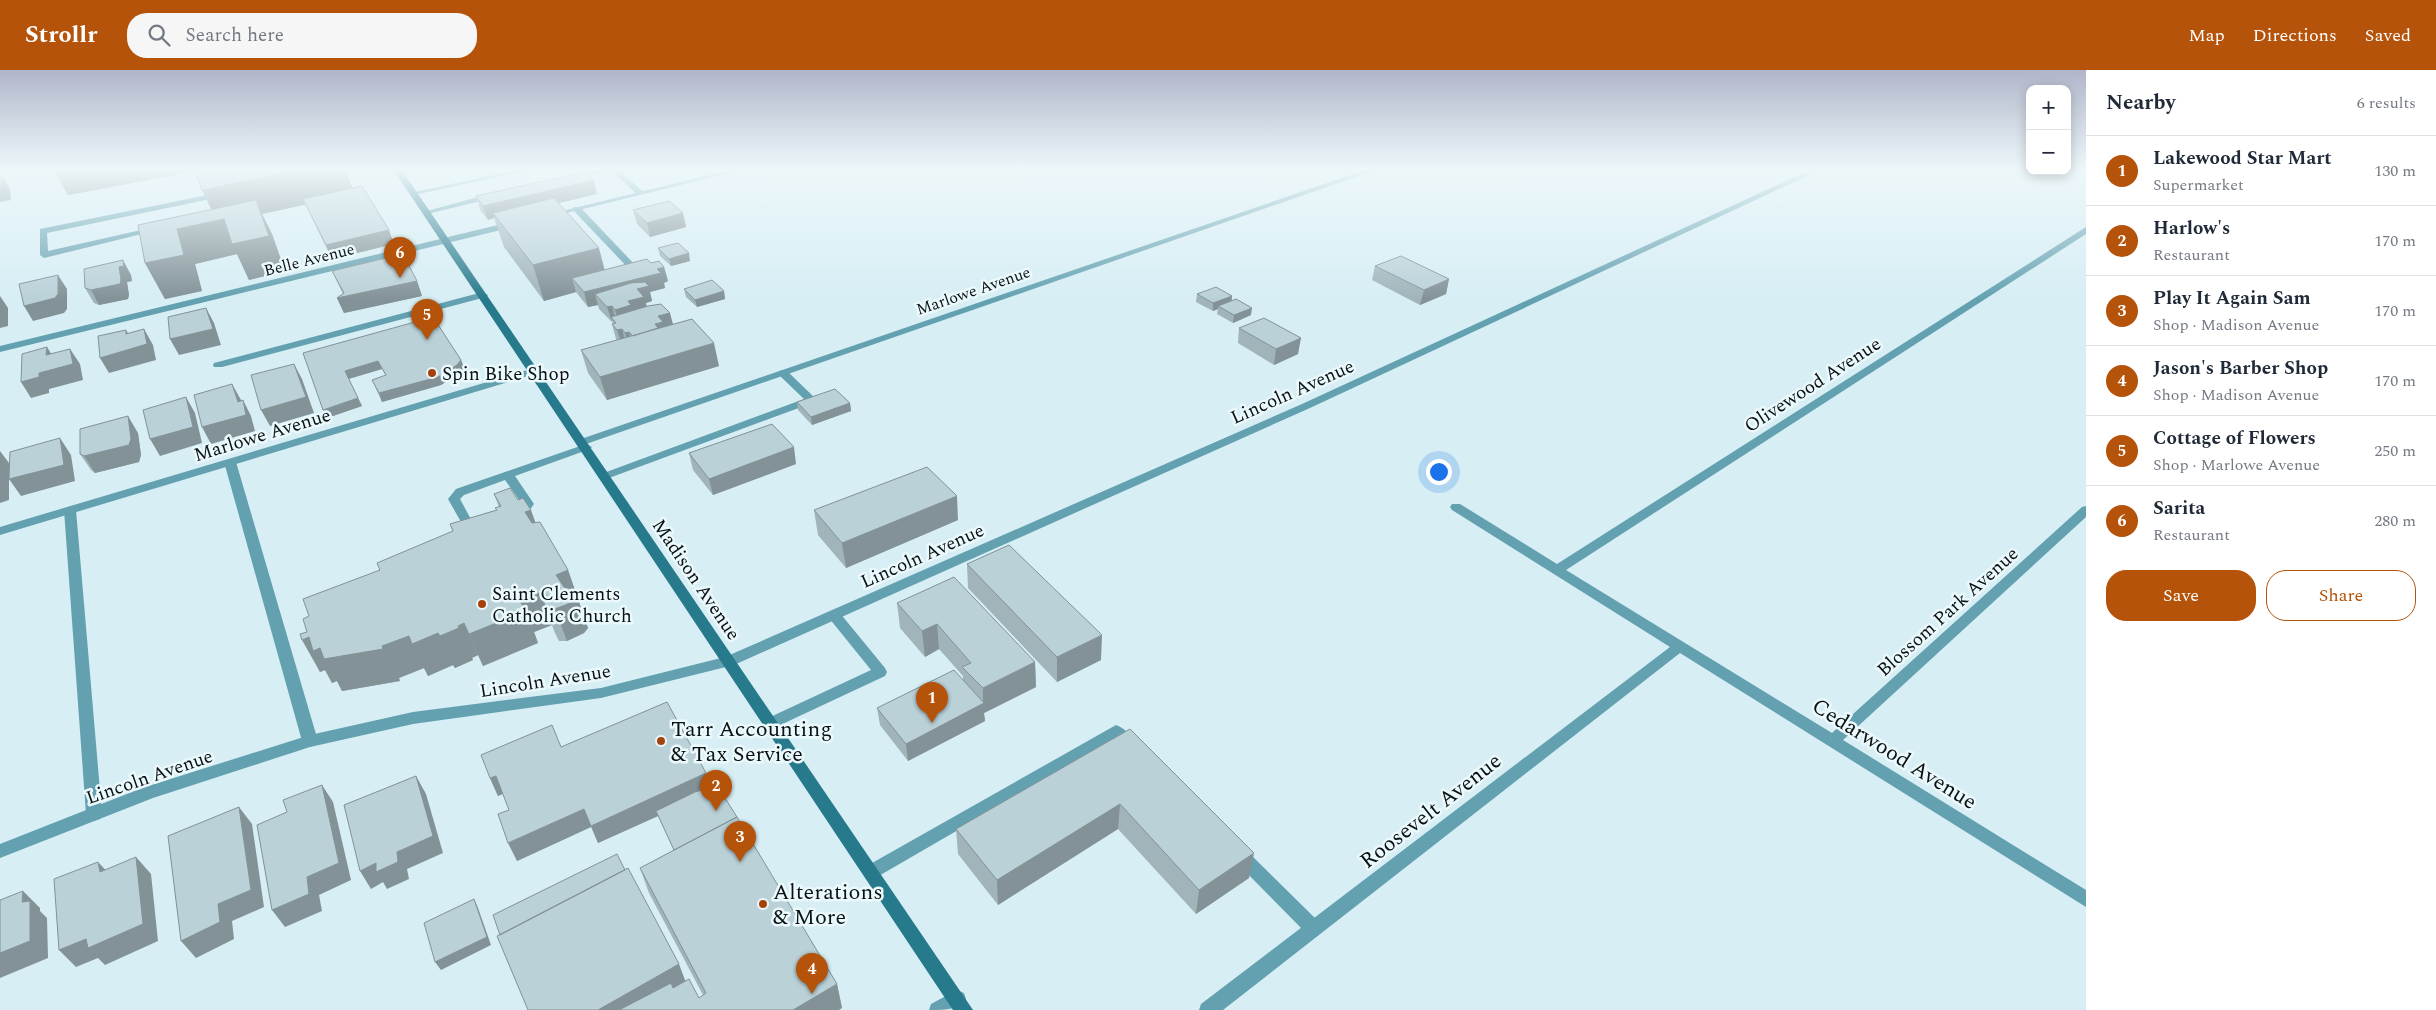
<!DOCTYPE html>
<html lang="en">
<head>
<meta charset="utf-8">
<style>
	body { margin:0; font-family:Spectral,serif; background:#f6f6f7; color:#1f2937 }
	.controls { position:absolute; right:15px; top:15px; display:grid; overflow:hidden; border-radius:10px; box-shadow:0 2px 12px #0003 }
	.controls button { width:45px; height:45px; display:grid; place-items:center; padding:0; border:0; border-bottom:1px solid #e0e1e3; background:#fff; color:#1f2937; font:25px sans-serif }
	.you { position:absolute; left:1438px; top:401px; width:18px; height:18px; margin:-12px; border:4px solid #fff; border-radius:50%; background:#1a73e8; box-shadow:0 0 0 8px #1a73e833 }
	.badge { display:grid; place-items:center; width:32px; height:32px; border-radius:50%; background:#b45309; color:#fff; font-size:16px; font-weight:700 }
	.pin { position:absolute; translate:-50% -41px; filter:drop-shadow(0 1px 2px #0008) }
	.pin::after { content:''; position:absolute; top:26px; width:18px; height:15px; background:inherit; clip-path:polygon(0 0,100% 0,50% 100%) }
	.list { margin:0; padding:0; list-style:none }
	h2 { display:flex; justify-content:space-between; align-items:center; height:65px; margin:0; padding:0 20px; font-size:21px }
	h2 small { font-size:16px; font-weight:400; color:#747a83 }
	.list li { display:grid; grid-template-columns:32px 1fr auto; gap:15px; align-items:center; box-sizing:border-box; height:70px; padding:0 20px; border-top:1px solid #e0e1e3 }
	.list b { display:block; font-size:19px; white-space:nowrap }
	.list p { margin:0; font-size:16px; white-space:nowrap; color:#747a83 }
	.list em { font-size:16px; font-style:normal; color:#747a83 }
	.actions { display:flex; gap:10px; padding:15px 20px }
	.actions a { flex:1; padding:11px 0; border:1px solid #b45309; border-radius:20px; text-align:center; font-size:18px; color:#b45309 }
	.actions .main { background:#b45309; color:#fff }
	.icon { flex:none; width:28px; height:28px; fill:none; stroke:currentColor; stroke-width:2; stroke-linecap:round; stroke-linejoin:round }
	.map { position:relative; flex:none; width:2086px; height:940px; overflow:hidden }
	header { display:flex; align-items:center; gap:30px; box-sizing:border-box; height:70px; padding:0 25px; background:#b45309; color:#fff }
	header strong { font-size:24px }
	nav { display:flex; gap:28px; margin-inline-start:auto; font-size:18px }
	.search { width:350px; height:45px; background:#f6f6f7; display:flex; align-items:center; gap:12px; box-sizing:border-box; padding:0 18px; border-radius:20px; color:#747a83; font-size:19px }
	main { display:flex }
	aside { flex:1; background:#fff }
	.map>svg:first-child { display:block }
</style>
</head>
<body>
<header>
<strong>Strollr</strong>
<div class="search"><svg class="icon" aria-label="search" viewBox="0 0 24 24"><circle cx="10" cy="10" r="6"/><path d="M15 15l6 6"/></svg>Search here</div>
<nav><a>Map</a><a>Directions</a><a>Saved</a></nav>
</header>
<main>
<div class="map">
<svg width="2086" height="940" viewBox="0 0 2086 940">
	<rect width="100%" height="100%" fill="#d6eef4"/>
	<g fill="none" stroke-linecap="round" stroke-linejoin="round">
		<path fill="#63a0b0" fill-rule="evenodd" d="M521,99h14l-121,26 -4,-2z
			M603,99h14l28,24 -7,2 -27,-24 -41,9 -4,-2z
			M222,122h3v4l-178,37 1,18 102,-23 4,3 -110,27 -4,-3v-26z
			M482,126l4,2 -1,2 -58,14 -4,-2z
			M574,137h6l57,60v4h-6l-57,-60z
			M483,222l5,3 -2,2 -264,70h-8l-1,-2 1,-2z
			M783,300l4,1 28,27 1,2 -1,2 -206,76h-8l-2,-2 2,-2 203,-75 -25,-24v-4z
			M586,374l6,3 -2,2 -75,27 19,28 -8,11 -11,3 -6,-4 9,-5 4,-5 -17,-24 -41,15 -4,4 13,24 9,1 2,3 -2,3 -17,-1 -17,-30 8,-10z
			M230,389l6,3 82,279 -3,4 -5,2 -5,-2 -3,-4 -78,-279z
			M70,436l6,4 26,304 -2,5 -6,2 -6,-2 -2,-5 -22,-304z
			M834,540l5,2 46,56 2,4 -2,4 -109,51 -5,2 -5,-2 -2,-4 2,-4 105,-49 -42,-52 -2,-3 2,-3z
			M1116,655c9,3 19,14 24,22l-3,4c-10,4 -15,-5 -22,-12l-238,138 -6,2 -6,-2 -2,-5 2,-5z
			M1240,778l6,2 73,72 3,6 -3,6 -6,2 -6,-2 -73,-74 -2,-5 2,-5z"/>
		<path fill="#63a0b0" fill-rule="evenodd" d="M734,99h12l-196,48 -4,-2z
			M1368,99h11l-793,275 -4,1 -6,-3 2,-2z
			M1812,99h10l-512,239 -576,257 -133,33 -188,26 -103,23 -157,51 -153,60v-14l142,-56 168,-53 103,-23 188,-24 124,-31 577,-253z
			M514,151l4,3 -1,2 -517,126v-6z
			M2086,157v7l-520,336 266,163 250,-226 4,-1v11l-243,223 243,150v17l-406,-254 -457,357h-24l2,-6 469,-357 -218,-137 -2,-3 2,-3h8l97,60z
			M534,298l4,1v4l-538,162v-8z
			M957,920l7,3 2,6c-6,11 -23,11 -37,11l2,-6z"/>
		<path fill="#27798c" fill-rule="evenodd" d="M393,99h8l572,841h-20z"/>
	</g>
	<path fill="#a0b4ba" d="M53,99h292l7,19 42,56 -62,15 -27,-55 -43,10 10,20 13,37 -36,9 -12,-26 -42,10 7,27 -37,8 -20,-36 67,-53 -10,-20 -6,-19 -128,24z
		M597,124l-38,9 46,67 46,-7 13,4 4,14 -4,2 1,5 -15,4 2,9 -6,2v4l27,17 46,42 -112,34 -19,-27 -7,-23 36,-10 -1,-1 -4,-15 1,-1v-1h-1l-13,-13 -1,-4 -10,2 -12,-15 -32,9 -40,-54 -10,-29 -6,2 -8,-10 -4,-14z
		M633,140l50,3 3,14 -36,10 -13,-13z
		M658,178l32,13 -19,5 -11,-10z
		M1375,196l74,13 -3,15 -26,11 -48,-25z
		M332,201l85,10 5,15 -78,17 -7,-15 6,-4z
		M131,205l1,6 -5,1 2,13 -1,4 -29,6 -5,-2 -9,-15z
		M684,219l40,2 1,8 -28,8 -11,-10z
		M1197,224l35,2v4l19,15 -18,8 -16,-9 1,-5 -5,2 -17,-9z
		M1239,258l59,26 -24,11 -36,-22z
		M303,283l158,7 3,8 -4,5 -19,12 -59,17 -10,-22 14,-4 -4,-7 -33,10 13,27 -35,12z
		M797,332l53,1 1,8 -39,14 -14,-15z
		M138,363l3,22 -2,7 -44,11 -4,-3 -11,-16z
		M689,383l107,11 -83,31 -20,-25z
		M494,424l24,6 17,23 33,47 20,58 -4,5 -17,8h-8l-4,-8 -3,-8 -18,7 4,11 -55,23 -5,-11 -6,3 1,2 -18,8 -2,-3 -25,11 -4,-8 -25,10 1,3 -58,10 -5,-10 -5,2 -7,-13 -5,2 -13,-40 2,-16 71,-46 73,-39 -3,-7 46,-14 3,-3z
		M814,440l144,10 -112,48 -28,-33z
		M967,494l134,96 -44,22 -89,-94z
		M897,533l138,59 1,25 -52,26 1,8 -77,40 -28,-36 -3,-17 86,-28v-4l-24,-27 -14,8 -25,-29z
		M1130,659l119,149 -53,36 -78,-85 -120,76 -40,-51 -2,-25z
		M561,677l149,41 127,196 5,24 -314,2 97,-140 60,111 14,17 4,-3 -54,-102 -9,-25 34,-18 -16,-34 -60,27 -7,-16 -74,34 -8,-51 -6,-16 -5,2 -8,-18z"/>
	<path fill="#829297" d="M53,99h155l-140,26z
		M304,99h41l10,25 -93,20 10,20 13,37 -36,9 -12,-26 -42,10 7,27 -37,8 -20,-36 32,-34 40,-8 -15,-31z
		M2,105l8,14 1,11 -11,2v-15z
		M594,110l3,14 -101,24 -3,-5 1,5 -6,2 -5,-14z
		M683,143l3,14 -36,10 -3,-14z
		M389,160l5,14 -62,15 -6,-14z
		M599,178l9,35 -36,-5 4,14 -32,9 -11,-36z
		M689,183l1,8 -19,5 -2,-7z
		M123,190l8,15 1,6 -5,1 2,13 -1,4 -29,6 -8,-15 28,-23z
		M664,197l4,14 -4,2 1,5 -15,4 2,9 -6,2 2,9 -29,13 -4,-15 13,-9 -33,-7 3,11 -10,2 -4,-15z
		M58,205l9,14v20l-3,4 -31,8 -9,-15z
		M1449,209l-3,15 -26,11 4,-15z
		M417,211l5,15 -78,17 -7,-15z
		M724,221l1,8 -28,8 -2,-7z
		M0,226l8,12v18l-8,2z
		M1232,226l-1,7 -13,3v3l-5,2v-8z
		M612,236l4,15 -5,-4 1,5 -5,-15z
		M206,238l8,15 7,22 -42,10 -9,-16z
		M1252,238l-1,7 -18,8 1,-8z
		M670,243l4,15 -11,17 -8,-21 3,-8z
		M144,259l9,16 3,15 -47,13 -9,-15 26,-24v-4l9,15z
		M622,259l4,15 -4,2 -5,-16z
		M629,262l4,15 -4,1 -4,-15z
		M1301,268l-3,16 -24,11 2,-16z
		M714,273l5,23 -112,34 -7,-23z
		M47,277l10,16 13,-14 10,15 3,16 -34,9v4l-18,5 -10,-16 18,-9 7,-18z
		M461,290l3,8 -4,5 -19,12 -59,17 -3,-9z
		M378,291l4,8 -34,10 -3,-8z
		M294,294l8,15 12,34 -44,13 -9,-16z
		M232,314l9,16 4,15 -2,-15 8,16 4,15 -44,13 -9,-17 36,-25z
		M186,327l9,16 7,30 -42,13 -10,-17z
		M358,328l4,8 -35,12 -4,-8z
		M850,333l1,8 -39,14 -1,-8z
		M128,346l10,17 3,22 -2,7 -44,11 -11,-17z
		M60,368l11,17 4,26 -54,15 -12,-17z
		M794,377l2,17 -83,31 -4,-16z
		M0,381l9,12v37l-9,3z
		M957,426l1,24 -112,48 -4,-25z
		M531,440l11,31 -17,-29z
		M568,500l20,58 -4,5 -17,8 -12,-32 1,-34z
		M544,521l7,18 -8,-8 9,24 -18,7 4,11 -55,23 -14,-32 51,-33z
		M464,553l14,32 -6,3 1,2 -18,8 -2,-3 -25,11 -4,-8 -25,10 1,3 -58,10 -5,-10 -5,2 -7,-13 -5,2 -18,-32 7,-3 11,11 62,-2 27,-10 49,-10z
		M937,554l2,25 -14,8 -3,-26z
		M1102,565l-1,25 -44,22v-25z
		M1035,592l1,25 -52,26 1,8 -77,40 -2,-17 77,-41v-15z
		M706,703l5,18 -55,20 2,5 -60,27 -7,-17z
		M416,706l10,18 17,59 -36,16 2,10 -22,10 -4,-7 -12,7 -11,-18 37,-19z
		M496,706l8,17 -6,3 -8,-18z
		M322,715l11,17 18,78 -32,15 3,16 -37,16 -13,-17 35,-33z
		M1120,734l-2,25 -120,76 -1,-25z
		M239,737l13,17 12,83 -32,14 2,18 -38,19 -15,-17 37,-37z
		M584,739l7,18 -74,34 -9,-18z
		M1254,783l-5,25 -53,36 3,-24z
		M136,787l15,17 7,67 -53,24 -7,-7 -22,9 -17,-17z
		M98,792l16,17 -14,-7z
		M23,821l17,17v3l7,7 1,40 -48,20v-25l22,-51z
		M474,829l4,9 13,37 -50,25 -6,-8z
		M679,894l9,24 -37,22h-53z
		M837,914l5,24 -3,2h-46z"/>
	<path fill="#bad1d8" stroke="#829297" d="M205,99h99l-102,21 -7,-19z
		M585,102l9,8 -111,26 -7,-10z
		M2,105v11l-2,1v-11z
		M362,116l27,44 -63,15 -23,-46z
		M554,128l45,50 -66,17 -40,-52z
		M256,130l13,36 -37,8 -8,-25 -47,10 7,26 -39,8 -7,-38z
		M669,131l14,12 -36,10 -14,-13z
		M678,173l11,10 -20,6 -11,-11z
		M403,184l14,27 -80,17 7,-5 -12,-22z
		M1401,186l48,23 -25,11 -49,-24z
		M647,189l4,4 8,-2 5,6 -7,2 4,4 -77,19 -12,-14z
		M123,190l1,6 -5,1 2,13 -1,4 -29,6 -6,-2 -1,-19z
		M58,205v19l-3,4 -31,8 -5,-22z
		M712,210l12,11 -29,9 -11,-11z
		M645,212l4,4 -12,3 7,8 -16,4 3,4 -16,5 -3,-4 -5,1 -12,-13 36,-11z
		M1216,217l16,9 -19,7 -16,-9z
		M1236,229l16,9 -18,7 -16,-9z
		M661,234l9,9 -12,3 5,6 -8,2 3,4 -25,8 -4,-4 -4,1 -3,-4 -5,1 -5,-6 4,-1 -5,-6 37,-11z
		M206,238l7,21 -43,10 -2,-22z
		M433,247l28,43 -4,5 -19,12 -59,16 -7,-13 14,-5 -8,-14 -33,10 13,27 -35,12 -20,-57z
		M1264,248l37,20 -25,11 -37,-21z
		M692,249l22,24 -114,34 -19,-27z
		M144,259l3,15 -47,14 -2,-22 28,-6v4z
		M47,277l-1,8 24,-6 3,15 -34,9v4l-18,5 1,-28z
		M294,294l12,33 -45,13 -10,-35z
		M232,314l6,18 5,-2 3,15 -44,12 -8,-32z
		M835,319l15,14 -39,14 -14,-15z
		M186,327l7,30 -43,12 -7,-29z
		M128,346l3,23 -2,6 -45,11 -4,-2v-25z
		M772,354l22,23 -85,32 -20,-26z
		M60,368l4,27 -55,14 1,-27z
		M927,397l30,29 -115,47 -28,-33z
		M510,418l8,12 5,-2 8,12 -6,2 7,11 8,-1 28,48 -12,5 8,12 9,2 4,8 -4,5 -18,7h-8l-4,-8 4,-5 -3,-5 -24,10 6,10 -57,23 -5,-11 -6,3 1,2 -19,8 -2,-3 -26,11 -3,-8 -27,10 1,3 -59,10 -4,-11 -7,3 -4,-14 -7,3 -2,-6 7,-2 -4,-13 6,-3 -6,-17 77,-29 -3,-7 76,-32 -3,-7 47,-14 -2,-2 6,-2 -7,-12z
		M1009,475l93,90 -45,22 -90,-93z
		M954,507l81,85 -52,26 -21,-21 9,-4 -34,-39 -15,7 -25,-28z
		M954,600l30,33 -78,41 -29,-36z
		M667,632l39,71 -115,53 -7,-17 -76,34 -10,-29 11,-4 -13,-34 -6,2 -9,-23 71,-30 9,22z
		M1130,659l124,124 -55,37 -79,-86 -123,76 -41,-51z
		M416,706l17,60 -36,16 1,10 -22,10v-9l-16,8 -16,-66z
		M322,715l17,78 -32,14 2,17 -37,16 -15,-85 30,-13 -4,-12z
		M709,718l11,2 17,27 -63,33 -18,-39 39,-19z
		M239,737l12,83 -33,14 2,18 -39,19 -13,-105z
		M737,747l100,167 -44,26h-174l52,-27 2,5 16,-9 10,19 7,-5 -66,-125z
		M617,784l8,16 -125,65 -7,-20z
		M136,787l7,67 -55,24 -2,-9 -27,11 -5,-71 44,-17 2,10z
		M628,798l51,96 -81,46h-70l-31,-74z
		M23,821l-1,11 8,-1v40l-30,12v-53z
		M474,829l13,38 -52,25 -11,-39z"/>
	<linearGradient id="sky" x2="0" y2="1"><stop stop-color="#b0b6c9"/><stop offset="0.43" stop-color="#edf7fa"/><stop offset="1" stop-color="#edf7fa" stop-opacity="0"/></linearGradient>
	<rect width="2086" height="230" fill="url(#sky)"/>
	<g fill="#a5420b" stroke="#ebf9fd" stroke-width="2">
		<circle cx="432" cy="303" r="5"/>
		<circle cx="482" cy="534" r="5"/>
		<circle cx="661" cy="671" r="5"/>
		<circle cx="763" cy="834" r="5"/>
	</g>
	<g text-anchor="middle" stroke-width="5" stroke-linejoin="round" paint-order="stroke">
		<g font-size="16" fill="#091113" stroke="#ebf9fd">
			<text transform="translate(309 189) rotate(-14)" y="6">Belle Avenue</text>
			<text transform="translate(973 220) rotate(-19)" y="6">Marlowe Avenue</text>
		</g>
		<g font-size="19" fill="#091113" stroke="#ebf9fd" text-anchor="start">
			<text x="442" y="310">Spin Bike Shop</text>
			<text x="492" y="530">Saint Clements<tspan x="492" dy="22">Catholic Church</tspan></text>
		</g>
		<g font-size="19" fill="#091113" stroke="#ebf9fd">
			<text transform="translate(1812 314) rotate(-33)" y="7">Olivewood Avenue</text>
			<text transform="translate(1292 321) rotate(-24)" y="7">Lincoln Avenue</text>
			<text transform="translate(262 364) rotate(-17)" y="7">Marlowe Avenue</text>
			<text transform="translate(922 485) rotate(-24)" y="7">Lincoln Avenue</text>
			<text transform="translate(697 509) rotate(56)" y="7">Madison Avenue</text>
			<text transform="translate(1947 541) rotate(-42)" y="7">Blossom Park Avenue</text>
			<text transform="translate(545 610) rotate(-9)" y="7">Lincoln Avenue</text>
			<text transform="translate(149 706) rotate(-19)" y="7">Lincoln Avenue</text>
		</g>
		<g font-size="22" fill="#091113" stroke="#ebf9fd" text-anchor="start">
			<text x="671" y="666">Tarr Accounting<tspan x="671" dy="25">&amp; Tax Service</tspan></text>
			<text x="773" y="829">Alterations<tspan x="773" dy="25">&amp; More</tspan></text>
		</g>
		<g font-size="22" fill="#091113" stroke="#ebf9fd">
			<text transform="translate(1895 683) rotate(32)" y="8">Cedarwood Avenue</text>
			<text transform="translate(1430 740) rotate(-38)" y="8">Roosevelt Avenue</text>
		</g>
	</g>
</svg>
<div class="controls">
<button>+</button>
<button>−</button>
</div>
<div class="you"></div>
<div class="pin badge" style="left:932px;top:653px">1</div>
<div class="pin badge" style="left:716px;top:741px">2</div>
<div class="pin badge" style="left:740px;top:792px">3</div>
<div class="pin badge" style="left:812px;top:924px">4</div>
<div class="pin badge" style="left:427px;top:270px">5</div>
<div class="pin badge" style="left:400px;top:208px">6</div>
</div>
<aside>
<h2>Nearby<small>6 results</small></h2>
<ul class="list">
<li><span class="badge">1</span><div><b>Lakewood Star Mart</b><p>Supermarket</p></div><em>130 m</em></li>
<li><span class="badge">2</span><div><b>Harlow's</b><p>Restaurant</p></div><em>170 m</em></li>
<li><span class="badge">3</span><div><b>Play It Again Sam</b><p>Shop · Madison Avenue</p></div><em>170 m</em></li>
<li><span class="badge">4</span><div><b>Jason's Barber Shop</b><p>Shop · Madison Avenue</p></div><em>170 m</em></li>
<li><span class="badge">5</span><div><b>Cottage of Flowers</b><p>Shop · Marlowe Avenue</p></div><em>250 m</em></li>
<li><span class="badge">6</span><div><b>Sarita</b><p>Restaurant</p></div><em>280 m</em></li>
</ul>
<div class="actions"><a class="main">Save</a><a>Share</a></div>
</aside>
</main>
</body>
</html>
